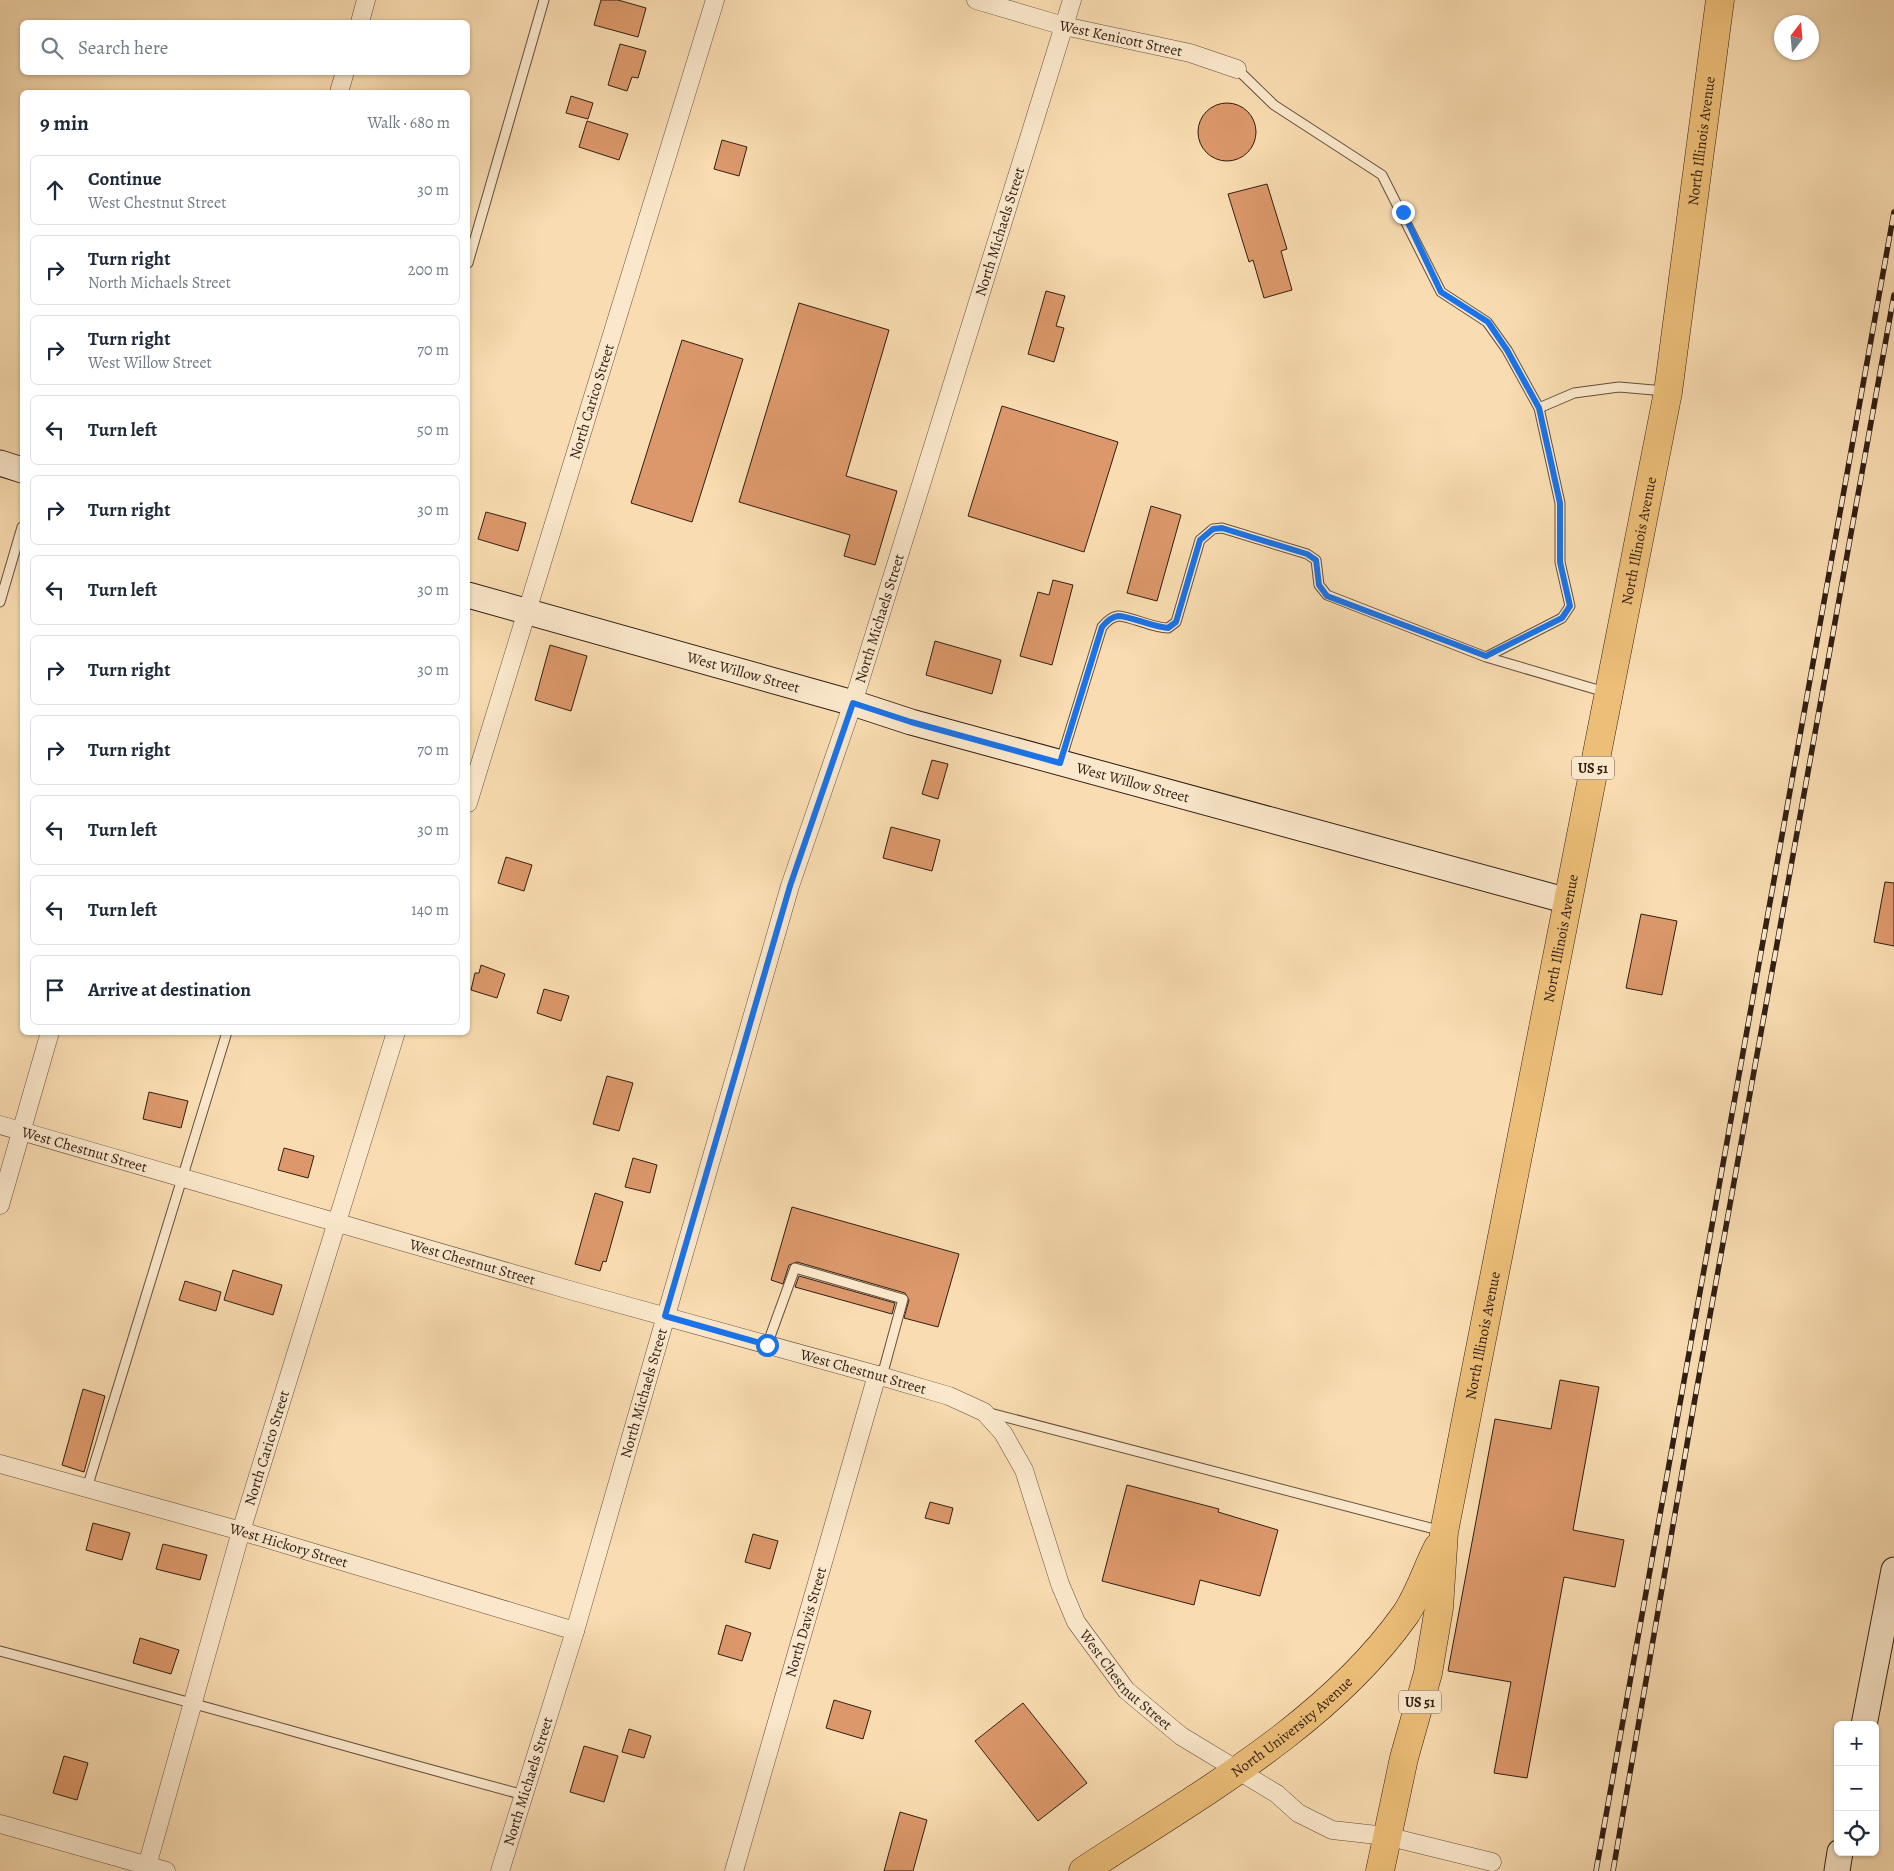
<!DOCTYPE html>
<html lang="en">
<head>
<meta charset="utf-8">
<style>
	body { margin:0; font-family:Alegreya,serif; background:#f6f6f7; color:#1f2937 }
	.controls { position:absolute; right:15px; bottom:15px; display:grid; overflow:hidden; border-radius:8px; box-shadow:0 1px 4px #0004 }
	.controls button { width:45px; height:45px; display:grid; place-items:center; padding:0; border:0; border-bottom:1px solid #e0e1e3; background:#fff; color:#1f2937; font:25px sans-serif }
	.compass { position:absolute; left:1774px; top:15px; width:45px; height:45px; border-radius:50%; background:#fff; box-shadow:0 1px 4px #0004; rotate:16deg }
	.stop { position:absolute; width:15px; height:15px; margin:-11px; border:4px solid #1a73e8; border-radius:50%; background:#fff }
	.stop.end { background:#1a73e8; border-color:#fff; box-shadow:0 1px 5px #0008 }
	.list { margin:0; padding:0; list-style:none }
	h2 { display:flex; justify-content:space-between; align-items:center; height:65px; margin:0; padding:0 20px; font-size:21px }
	h2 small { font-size:16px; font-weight:400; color:#747a83 }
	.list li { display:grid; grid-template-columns:32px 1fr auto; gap:15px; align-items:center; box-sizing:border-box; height:70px; margin:0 10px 10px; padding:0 10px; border:1px solid #e0e1e3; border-radius:8px }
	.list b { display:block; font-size:19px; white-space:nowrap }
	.list p { margin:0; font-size:16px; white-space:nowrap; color:#747a83 }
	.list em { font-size:16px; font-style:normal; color:#747a83 }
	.icon { flex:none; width:28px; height:28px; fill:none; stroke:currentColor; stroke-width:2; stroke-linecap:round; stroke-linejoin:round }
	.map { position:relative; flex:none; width:1894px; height:1871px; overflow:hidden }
	.search { position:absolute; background:#fff; box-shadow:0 1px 4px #0004; left:20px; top:20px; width:450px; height:55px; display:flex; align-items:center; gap:12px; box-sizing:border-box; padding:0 18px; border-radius:8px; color:#747a83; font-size:19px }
	.panel { position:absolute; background:#fff; box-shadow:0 1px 4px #0004; left:20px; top:90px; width:450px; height:945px; border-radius:8px }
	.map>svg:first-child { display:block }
</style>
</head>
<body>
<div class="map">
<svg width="1894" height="1871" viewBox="0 0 1894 1871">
	<rect width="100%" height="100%" fill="#f9dcb1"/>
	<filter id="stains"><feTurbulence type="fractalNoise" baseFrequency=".004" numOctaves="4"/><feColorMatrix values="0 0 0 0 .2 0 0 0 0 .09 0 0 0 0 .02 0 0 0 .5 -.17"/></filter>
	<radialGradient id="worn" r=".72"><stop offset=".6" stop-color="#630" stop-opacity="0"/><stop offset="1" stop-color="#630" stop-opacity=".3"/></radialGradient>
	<path fill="#dc986a" stroke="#311e14" d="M601,0h17l28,8 -8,29 -44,-12z
		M620,44l26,7 -8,27 -6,-1 -5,14 -19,-6z
		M571,96l22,7 -5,16 -22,-6z
		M1198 132a29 29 0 1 1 58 0a29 29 0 1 1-58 0Z
		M587,121l41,13 -9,26 -40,-13z
		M722,140l25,7 -8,29 -25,-7z
		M1267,184l20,65 -6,2 11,39 -28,8 -11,-38 -4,2 -21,-68z
		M1046,291l19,5 -9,30 8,2 -10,34 -26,-8z
		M799,303l90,27 -43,146 51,15 -22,74 -31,-9 6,-21 -111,-33z
		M682,340l61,19 -51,163 -61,-19z
		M1002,406l116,36 -34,110 -116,-36z
		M1151,506l30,9 -24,86 -30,-8z
		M486,512l40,11 -8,28 -40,-12z
		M1053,580l20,5 -21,80 -32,-9 18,-64 11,3z
		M935,641l66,19 -9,34 -66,-19z
		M550,645l37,11 -16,55 -36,-11z
		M932,760l16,4 -10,35 -16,-5z
		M891,827l49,13 -8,31 -49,-13z
		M506,857l26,8 -8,26 -26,-8z
		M1885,882l9,1v63l-20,-4z
		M1641,914l36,7 -15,74 -36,-7z
		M481,965l24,9 -8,24 -26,-8 4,-17h4z
		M544,989l25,7 -8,25 -24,-8z
		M607,1076l26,7 -14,48 -26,-7z
		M149,1092l39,9 -7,27 -38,-9z
		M284,1148l30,8 -6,22 -30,-8z
		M633,1158l24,7 -7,28 -25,-6z
		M595,1193l28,9 -17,60 -3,-1 -3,10 -25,-7z
		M792,1207l167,47 -21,73 -34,-9 5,-18 -4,-7 -108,-31 -8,3 -6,19 -12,-4z
		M233,1270l49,15 -9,30 -49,-15z
		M799,1276l96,27 -3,11 -97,-27z
		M185,1281l36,11 -5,19 -37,-11z
		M1560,1380l39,7 -26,143 51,10 -9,47 -51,-10 -37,201 -33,-5 17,-91 -63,-11 47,-252 56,10z
		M83,1389l22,7 -21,76 -22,-7z
		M1127,1485l92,24 -1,3 60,18 -18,66 -60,-16 -6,25 -92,-24z
		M930,1502l23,6 -4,16 -24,-6z
		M93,1523l37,10 -8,27 -36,-10z
		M753,1534l25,7 -8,28 -25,-7z
		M163,1544l44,11 -7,25 -44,-11z
		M726,1625l25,8 -9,28 -24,-7z
		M140,1638l39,12 -8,24 -38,-11z
		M834,1700l37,11 -8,28 -37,-11z
		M1023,1703l64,80 -49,38 -63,-80z
		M629,1729l22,7 -7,22 -22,-6z
		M584,1746l34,10 -14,46 -34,-10z
		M64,1756l24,7 -11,37 -24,-7z
		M900,1812l27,8 -14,51h-29z"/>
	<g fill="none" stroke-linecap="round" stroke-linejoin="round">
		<defs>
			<path id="lane" d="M1237,69l37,36 108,70 59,117 46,30 20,28 32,58 21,95v59l10,44 -8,12 -76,39
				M468,263l76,-263
				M1539,408l35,-15 45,-6 46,4
				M0,602l22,-75
				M1061,760l41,-133c4,-5 9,-10 16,-11 12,0 34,12 50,12l8,-6 24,-82 13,-11 9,-1 85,26 9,6 3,25 8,10 159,62 119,35
				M767,1345l28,-77 108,31 -21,77
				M990,1413l452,118
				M87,1488l140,-456
				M0,1651c175,46 349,97 524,144"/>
			<g id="street">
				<path id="s1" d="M976,0l88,26 126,27 47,16"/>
				<path d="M360,22l6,-22"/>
				<path d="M339,92l6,-20"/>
				<path id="s2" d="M468,803l247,-803"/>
				<path id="s3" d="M0,1125l573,166 304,84 72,21 35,16 19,21 21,37 36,114 16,38 50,68 55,46 96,58 21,19 34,17 54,6 106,26"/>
				<path d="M0,1205l50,-173"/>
				<path id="s4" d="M0,1464l241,67 334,100"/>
				<path d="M0,1824l166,47"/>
				<path id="s5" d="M147,1866l94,-335 155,-499"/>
				<path id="s6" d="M500,1871l75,-240 215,-745 63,-183 219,-703"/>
				<path id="s7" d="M734,1871l143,-496"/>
			</g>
			<g id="secondary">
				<path d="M0,463l22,7"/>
				<path id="s8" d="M468,595l385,108 58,19 657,179"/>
				<path d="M1864,1725l30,-155"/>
				<path d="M1837,1871l3,-19"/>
			</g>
			<g id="primary">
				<path id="s9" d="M1083,1871c111,-73 244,-146 322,-256 14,-20 22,-47 33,-68"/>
				<path id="s10" d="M1380,1871l24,-113 24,-85 11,-65 5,-76 224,-1140 52,-392"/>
			</g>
		</defs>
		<use href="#lane" stroke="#634e3b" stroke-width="11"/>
		<use href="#street" stroke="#634e3b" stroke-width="19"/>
		<use href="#secondary" stroke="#311e14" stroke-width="27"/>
		<use href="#primary" stroke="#311e14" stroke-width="29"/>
		<use href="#lane" stroke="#fbe8cc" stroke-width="9"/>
		<use href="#street" stroke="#fbe8cc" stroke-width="18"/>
		<use href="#secondary" stroke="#fbe8cc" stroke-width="25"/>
		<use href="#primary" stroke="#ecbe78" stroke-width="28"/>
		<defs>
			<path id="rail" d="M1596,1871l298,-1659
				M1613,1871l81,-467 200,-1109"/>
		</defs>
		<use href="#rail" stroke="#311e14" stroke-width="5.5"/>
		<use href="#rail" stroke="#fbe8cc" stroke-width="4" stroke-dasharray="11" stroke-linecap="butt"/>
	</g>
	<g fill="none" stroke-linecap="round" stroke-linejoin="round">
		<path stroke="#1a73e8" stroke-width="6" d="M767,1345l-102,-29 125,-430 63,-183 58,19 149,41 42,-136c4,-5 9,-10 16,-11 12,0 34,11 50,12l8,-6 24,-82 13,-11 9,-1 85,26 9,6 3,25 8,11 159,60 76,-38 8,-12 -10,-44v-59l-21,-95 -32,-58 -19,-28 -47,-30 -38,-80"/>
	</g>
	<g text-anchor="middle" stroke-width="5" stroke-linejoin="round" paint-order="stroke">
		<g fill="#fbe8cc" stroke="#6e5b4b" stroke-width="1">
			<rect x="1572" y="756.5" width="42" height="23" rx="4"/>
			<rect x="1399" y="1690.5" width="42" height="23" rx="4"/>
		</g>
		<g font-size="14" font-weight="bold" fill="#311e14">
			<text x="1593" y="773">US 51</text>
			<text x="1420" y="1707">US 51</text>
		</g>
		<g font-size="15" fill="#311e14" stroke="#fbe8cc">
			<text dy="5" stroke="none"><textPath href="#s1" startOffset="150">West Kenicott Street</textPath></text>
			<text dy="5" stroke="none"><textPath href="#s10" startOffset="1761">North Illinois Avenue</textPath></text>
			<text dy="5" stroke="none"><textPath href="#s6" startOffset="1714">North Michaels Street</textPath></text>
			<text dy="5" stroke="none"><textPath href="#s2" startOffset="420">North Carico Street</textPath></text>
			<text dy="5" stroke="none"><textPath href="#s10" startOffset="1356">North Illinois Avenue</textPath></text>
			<text dy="5" stroke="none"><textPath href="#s6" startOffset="1309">North Michaels Street</textPath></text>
			<text dy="5" stroke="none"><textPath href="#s8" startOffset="286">West Willow Street</textPath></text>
			<text dy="5" stroke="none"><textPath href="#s8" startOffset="691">West Willow Street</textPath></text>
			<text dy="5" stroke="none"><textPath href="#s10" startOffset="951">North Illinois Avenue</textPath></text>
			<text dy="5" stroke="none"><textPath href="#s3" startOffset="88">West Chestnut Street</textPath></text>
			<text dy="5" stroke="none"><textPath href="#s3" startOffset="492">West Chestnut Street</textPath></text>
			<text dy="5" stroke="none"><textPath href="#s10" startOffset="546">North Illinois Avenue</textPath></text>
			<text dy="5" stroke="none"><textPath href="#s3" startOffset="898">West Chestnut Street</textPath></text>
			<text dy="5" stroke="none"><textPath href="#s6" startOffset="499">North Michaels Street</textPath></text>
			<text dy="5" stroke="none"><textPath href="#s5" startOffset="435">North Carico Street</textPath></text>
			<text dy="5" stroke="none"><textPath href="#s4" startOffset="300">West Hickory Street</textPath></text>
			<text dy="5" stroke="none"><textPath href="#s7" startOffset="259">North Davis Street</textPath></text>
			<text dy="5" stroke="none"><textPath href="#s3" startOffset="1334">West Chestnut Street</textPath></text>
			<text dy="5" stroke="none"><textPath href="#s9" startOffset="254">North University Avenue</textPath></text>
			<text dy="5" stroke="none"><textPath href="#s6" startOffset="94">North Michaels Street</textPath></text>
		</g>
	</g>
	<rect width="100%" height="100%" filter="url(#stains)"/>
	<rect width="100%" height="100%" fill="url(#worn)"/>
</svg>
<div class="controls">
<button>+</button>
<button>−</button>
<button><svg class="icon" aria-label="locate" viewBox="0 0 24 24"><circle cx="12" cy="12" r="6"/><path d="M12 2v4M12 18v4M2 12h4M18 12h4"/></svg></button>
</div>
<svg class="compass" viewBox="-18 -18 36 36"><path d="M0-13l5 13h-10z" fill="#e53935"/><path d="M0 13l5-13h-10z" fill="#747a83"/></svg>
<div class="stop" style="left:767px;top:1345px"></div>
<div class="stop end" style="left:1403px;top:212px"></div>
<div class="search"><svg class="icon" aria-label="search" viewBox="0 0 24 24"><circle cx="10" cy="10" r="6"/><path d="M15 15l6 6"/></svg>Search here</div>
<section class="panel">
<h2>9 min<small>Walk · 680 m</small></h2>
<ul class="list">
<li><svg class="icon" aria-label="ahead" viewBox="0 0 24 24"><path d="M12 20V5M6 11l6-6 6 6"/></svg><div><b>Continue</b><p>West Chestnut Street</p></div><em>30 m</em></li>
<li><svg class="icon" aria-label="right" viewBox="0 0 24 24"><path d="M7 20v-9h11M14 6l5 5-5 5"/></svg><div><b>Turn right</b><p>North Michaels Street</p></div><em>200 m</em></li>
<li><svg class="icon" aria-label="right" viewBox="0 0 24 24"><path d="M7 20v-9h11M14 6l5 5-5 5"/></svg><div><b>Turn right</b><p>West Willow Street</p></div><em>70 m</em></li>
<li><svg class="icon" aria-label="left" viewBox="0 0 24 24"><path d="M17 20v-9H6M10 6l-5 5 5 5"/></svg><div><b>Turn left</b></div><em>50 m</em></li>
<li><svg class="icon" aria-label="right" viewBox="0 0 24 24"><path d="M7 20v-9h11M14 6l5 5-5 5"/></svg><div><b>Turn right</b></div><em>30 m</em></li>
<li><svg class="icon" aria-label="left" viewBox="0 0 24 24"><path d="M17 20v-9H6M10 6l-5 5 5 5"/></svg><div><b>Turn left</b></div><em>30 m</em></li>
<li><svg class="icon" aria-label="right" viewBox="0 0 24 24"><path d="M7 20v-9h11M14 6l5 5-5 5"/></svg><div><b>Turn right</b></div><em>30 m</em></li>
<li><svg class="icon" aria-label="right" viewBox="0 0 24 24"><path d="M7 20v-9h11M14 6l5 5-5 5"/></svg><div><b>Turn right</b></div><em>70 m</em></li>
<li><svg class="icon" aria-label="left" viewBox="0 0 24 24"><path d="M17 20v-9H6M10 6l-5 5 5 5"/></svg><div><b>Turn left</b></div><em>30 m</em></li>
<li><svg class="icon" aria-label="left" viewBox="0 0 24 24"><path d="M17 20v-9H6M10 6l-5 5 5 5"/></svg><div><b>Turn left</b></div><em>140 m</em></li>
<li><svg class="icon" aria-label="arrive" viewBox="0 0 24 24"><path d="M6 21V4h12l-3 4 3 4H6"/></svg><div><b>Arrive at destination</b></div></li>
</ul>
</section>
</div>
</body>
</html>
